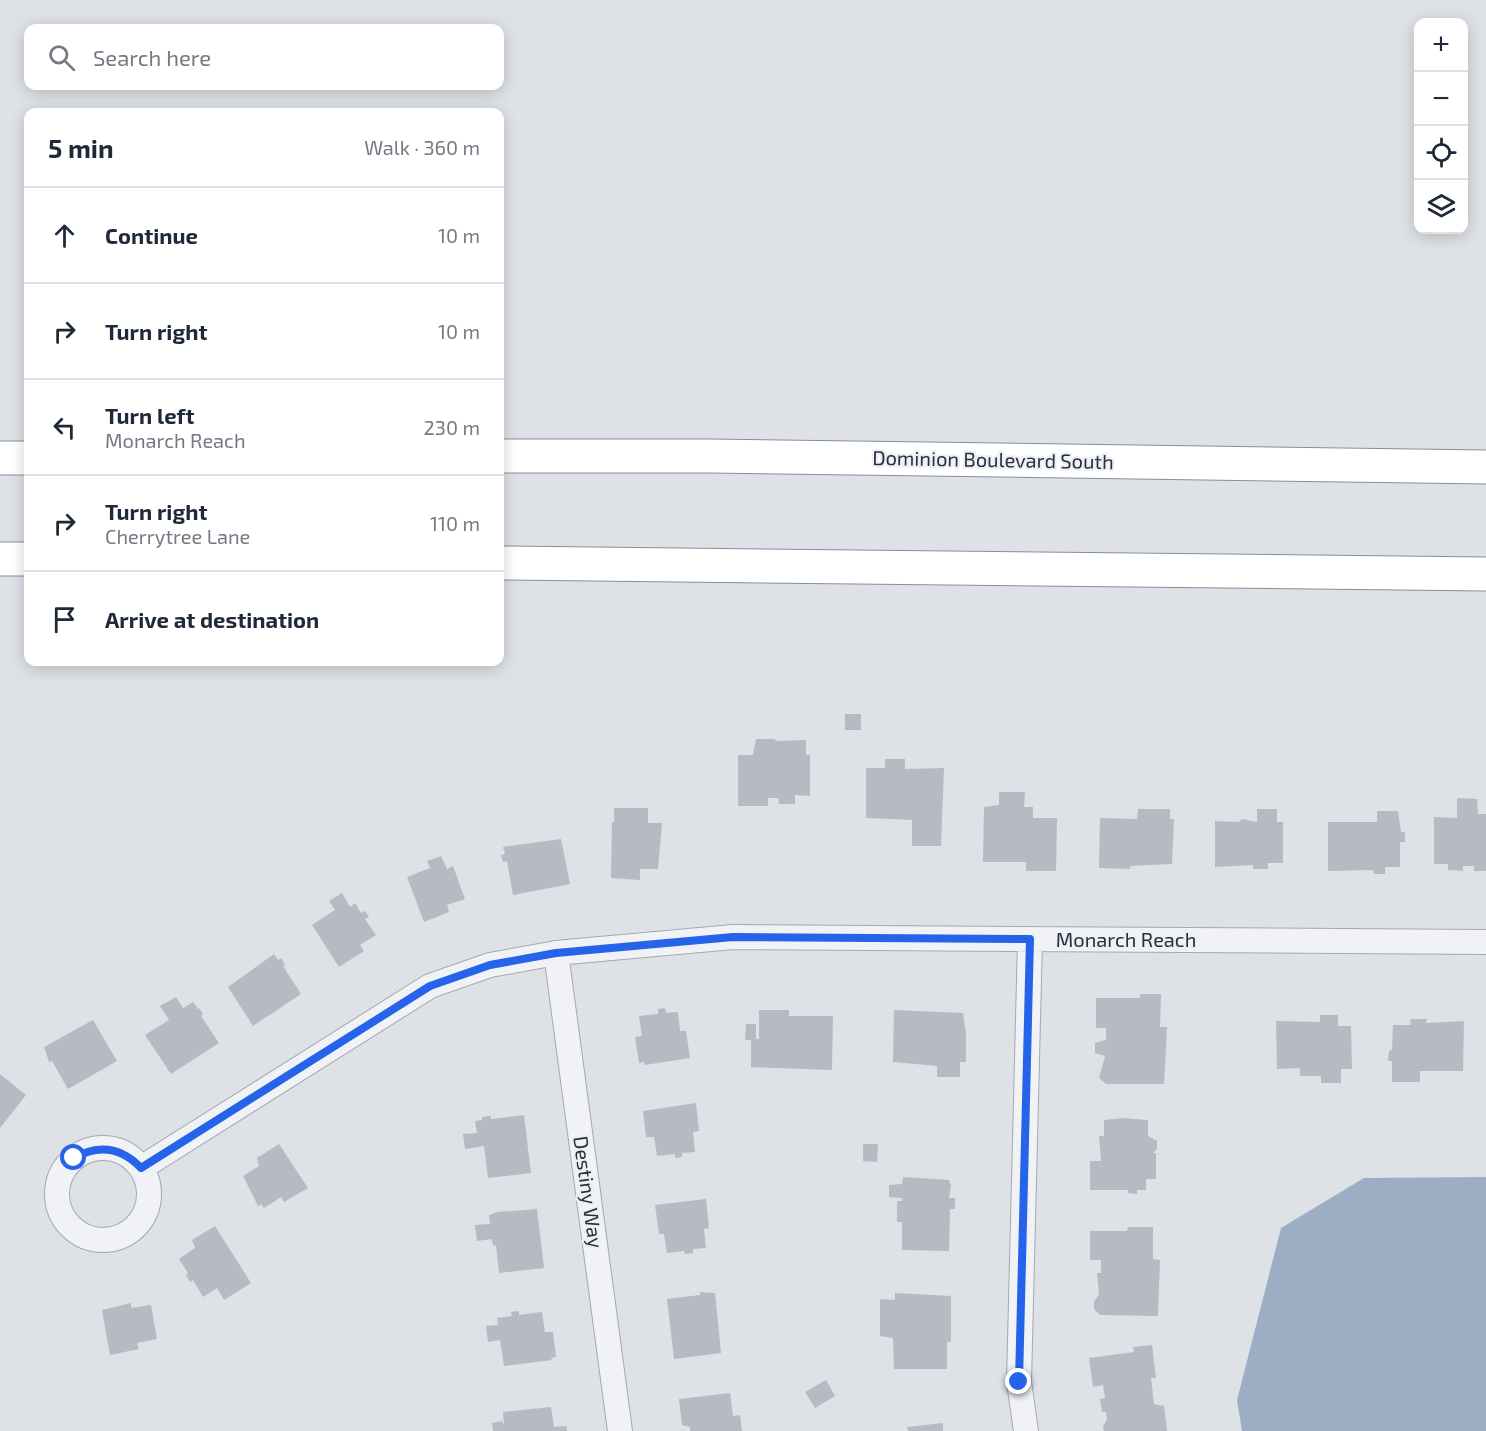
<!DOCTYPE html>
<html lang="en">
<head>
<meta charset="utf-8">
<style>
	body { margin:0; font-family:"Exo 2",sans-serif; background:#f2f2f3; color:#1f2937 }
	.controls { position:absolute; right:18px; top:18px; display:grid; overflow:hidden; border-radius:12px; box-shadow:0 3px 15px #0003 }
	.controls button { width:54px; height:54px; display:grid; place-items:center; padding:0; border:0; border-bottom:2px solid #e0e1e3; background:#fff; color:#1f2937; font:30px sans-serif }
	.stop { position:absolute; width:18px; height:18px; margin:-14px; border:4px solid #2563eb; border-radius:50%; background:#fff }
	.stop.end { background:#2563eb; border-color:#fff; box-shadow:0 2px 6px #0008 }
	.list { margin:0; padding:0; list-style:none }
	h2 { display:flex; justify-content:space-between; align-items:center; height:78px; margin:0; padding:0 24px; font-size:26px }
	h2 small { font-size:20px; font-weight:400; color:#747a83 }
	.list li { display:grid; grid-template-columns:39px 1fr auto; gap:18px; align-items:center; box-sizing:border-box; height:96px; padding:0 24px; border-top:2px solid #e0e1e3 }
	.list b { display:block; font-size:22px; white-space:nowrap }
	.list p { margin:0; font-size:20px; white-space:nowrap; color:#747a83 }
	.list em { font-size:20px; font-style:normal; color:#747a83 }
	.icon { flex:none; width:33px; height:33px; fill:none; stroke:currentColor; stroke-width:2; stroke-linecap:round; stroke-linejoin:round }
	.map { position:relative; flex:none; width:1486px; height:1431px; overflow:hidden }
	.search { position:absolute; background:#fff; box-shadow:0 3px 15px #0003; left:24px; top:24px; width:480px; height:66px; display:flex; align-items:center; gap:15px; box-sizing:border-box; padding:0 21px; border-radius:12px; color:#747a83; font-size:22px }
	.panel { position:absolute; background:#fff; box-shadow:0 3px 15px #0003; left:24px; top:108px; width:480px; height:558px; border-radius:12px }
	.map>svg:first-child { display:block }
</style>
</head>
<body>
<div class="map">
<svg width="1486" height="1431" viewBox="0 0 1486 1431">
	<rect width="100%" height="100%" fill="#dee1e6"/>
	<path fill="#9caec4" d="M1486,1177v254h-244l-5,-31 44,-172 83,-50z"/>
	<path fill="#b6bac3" d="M845,714h16v16h-16z
		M756,739h18l3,2 29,-1v15h4v41l-15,-1v9h-16l-1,-6h-10v8h-30v-51h15z
		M885,759h20v10l39,-1 -3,78h-29v-26l-46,-2v-50h19z
		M999,792h26l-1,15h9v11h24l-1,53h-30v-9h-43l1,-55 15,-2z
		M1457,798l20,1 1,15h8v57h-12v-5h-11v5l-15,-1v-6h-14v-47l23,1z
		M614,808h34v15h14l-4,46h-18v11l-29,-2 1,-56h2z
		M1138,809h32v10h4l-2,45 -42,2v3l-31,-1 1,-50 37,1z
		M1257,809h20v13h6v41h-15v6h-15v-4l-38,2v-46l24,1 3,-3 15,3z
		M1377,811h21l3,21h4v10h-5v25h-15v7h-11v-3l-4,-1 -42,1v-49h49z
		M561,839l9,45 -57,11 -6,-34 -4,1 -2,-7 4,-1 -2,-7z
		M441,856l6,13 6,-3 12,33 -18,6 2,6 -2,2 -23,9 -17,-45 23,-9 -3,-7z
		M342,893l8,14 5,-4 6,10 4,-2 4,6 -4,2 11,16 -16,10 4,6 -25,16 -27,-42 23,-15 -6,-9z
		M274,954l4,6 3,-2 4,7 -2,1 18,28 -48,32 -25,-39z
		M1140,994h21l-1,33h7l-3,57h-58l-7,-6 6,-22 -10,-3v-10l11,-3v-12h-10v-30h44z
		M176,997l7,11 10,-6 5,7 1,-1 4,6 -2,2 18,27 -48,31 -26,-39 24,-15 -9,-14z
		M665,1008l1,5 12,-1 2,19h6l4,27 -45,7 -1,-3 -5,1 -4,-26 7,-1 -3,-20 19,-2v-5z
		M759,1010h30v6h44l-1,54 -81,-3v-27h-6l1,-16h10v15h3z
		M894,1010l69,3 3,21v28h-6v15h-23v-11l-44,-4z
		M1320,1015h18v11h13l1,43h-11v14h-20v-7h-21v-8l-23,1 -1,-48 44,1z
		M1410,1019h17l-1,4 38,-2 -1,50h-43v11h-28v-21h-4l1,-10 3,-1 1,-25h18z
		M93,1020l24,41 -49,28 -16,-28 -3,1 -5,-15z
		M0,1074l26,21 -26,33z
		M696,1103l3,28 -6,1 2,20 -13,1v4l-7,1v-4l-18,2 -3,-19h-8l-3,-26z
		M524,1115l7,58 -43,5 -4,-32 -19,3 -2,-15 14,-1 -2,-12 7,-1v-3l9,-1v3z
		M1123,1118l25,2v16l9,5v8l-4,4h3v26h-10v11h-9v4l-9,-1v-3h-38v-29h11l-2,-25h5v-16z
		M279,1144l29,44 -24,14 -3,-5 -17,11 -3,-4 -3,2 -15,-30 16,-10 -2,-8z
		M863,1144h15l-1,18 -14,-1z
		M903,1177l46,3 2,6 -2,12h6v11h-5l-1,42 -47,-1v-28h-5v-21h5v-3l-13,-1v-12l13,-1z
		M706,1199l3,29 -5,1 2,19 -13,1v4l-8,1 -1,-3 -17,2 -3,-19h-5l-4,-29z
		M537,1209l7,59 -45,5 -3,-28 -3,1 -1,-7 -15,2 -2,-16 15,-1 -1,-9 8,-3z
		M215,1226l36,57 -27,17 -7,-12 -14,9 -10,-17 -3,2 -4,-7 2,-2 -9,-14 16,-11 -3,-8z
		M1128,1227h25v32l7,1 -2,56 -58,-1 -6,-6v-8l5,-6 -2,-22h4v-13h-11v-29h37z
		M700,1292l15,1 6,60 -47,6 -7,-60 33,-4z
		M895,1293l56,3v46h-4v27h-53l-1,-31 -13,-2v-37l15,1z
		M131,1303v5l20,-3 6,34 -20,4 2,6 -29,6 -8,-45z
		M519,1311v4l23,-3 3,20h8l3,25 -5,1 1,2 -48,6 -4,-26 -12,2 -2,-16 12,-1 -1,-7 15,-2 -1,-4z
		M1152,1345l4,33h-5l3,26 10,2 3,25h-63l-1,-5 4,-6 -1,-8h-4l-2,-13 5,-1 -2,-13 -10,2 -4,-29 45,-6 -1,-5z
		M826,1380l9,16 -20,12 -10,-16z
		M730,1393l3,23 7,-1 2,16h-52v-4l-8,-2 -3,-26z
		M551,1407l3,20 13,-1v5h-74l-1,-8 10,-2 2,4 -1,-13z
		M943,1423v8h-35l-1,-4z"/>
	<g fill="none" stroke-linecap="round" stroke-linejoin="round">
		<defs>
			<path id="street" d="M556,953l64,478
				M57 1194a46 46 0 1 1 92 0a46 46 0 1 1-92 0Z
				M141,1168l289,-182 60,-21 66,-12 177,-16 753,5
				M1026,1431l-7,-49 11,-443"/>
			<path id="highway" d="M500,456h210l776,11
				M0,458h28
				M0,559h28
				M500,563l986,11"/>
		</defs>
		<use href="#street" stroke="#a4a8b0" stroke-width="26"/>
		<use href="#highway" stroke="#878e9c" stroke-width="35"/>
		<use href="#street" stroke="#f0f2f5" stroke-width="24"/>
		<use href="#highway" stroke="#fff" stroke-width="33"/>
	</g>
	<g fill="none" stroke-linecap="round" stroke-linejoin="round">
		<path stroke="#2563eb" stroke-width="8" d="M74,1158c25,-14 47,-11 67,10l289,-182 60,-21 66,-12 177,-16 297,2 -11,443"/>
	</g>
	<g text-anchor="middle" stroke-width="4.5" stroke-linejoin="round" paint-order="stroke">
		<g font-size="20" fill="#292f3c" stroke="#edf0f4">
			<text transform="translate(993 460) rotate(1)" y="7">Dominion Boulevard South</text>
			<text x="1126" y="947">Monarch Reach</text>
			<text transform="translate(588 1192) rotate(82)" y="7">Destiny Way</text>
		</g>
	</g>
</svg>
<div class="controls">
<button>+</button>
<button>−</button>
<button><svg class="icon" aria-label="locate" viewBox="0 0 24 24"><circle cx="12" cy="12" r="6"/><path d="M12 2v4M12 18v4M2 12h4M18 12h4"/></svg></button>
<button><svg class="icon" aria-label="layers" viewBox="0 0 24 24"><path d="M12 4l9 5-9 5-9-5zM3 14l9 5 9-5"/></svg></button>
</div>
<div class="stop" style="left:74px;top:1158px"></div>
<div class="stop end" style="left:1019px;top:1382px"></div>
<div class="search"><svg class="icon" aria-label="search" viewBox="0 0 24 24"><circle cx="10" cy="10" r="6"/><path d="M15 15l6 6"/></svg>Search here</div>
<section class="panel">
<h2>5 min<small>Walk · 360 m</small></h2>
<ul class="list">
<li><svg class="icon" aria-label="ahead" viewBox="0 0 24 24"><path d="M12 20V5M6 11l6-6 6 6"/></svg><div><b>Continue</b></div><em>10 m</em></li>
<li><svg class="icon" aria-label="right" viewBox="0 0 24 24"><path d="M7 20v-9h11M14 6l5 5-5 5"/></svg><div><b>Turn right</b></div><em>10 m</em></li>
<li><svg class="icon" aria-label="left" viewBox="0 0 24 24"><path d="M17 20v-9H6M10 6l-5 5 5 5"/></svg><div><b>Turn left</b><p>Monarch Reach</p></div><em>230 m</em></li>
<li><svg class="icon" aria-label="right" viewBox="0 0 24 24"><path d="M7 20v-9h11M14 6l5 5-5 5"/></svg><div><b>Turn right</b><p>Cherrytree Lane</p></div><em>110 m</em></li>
<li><svg class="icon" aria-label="arrive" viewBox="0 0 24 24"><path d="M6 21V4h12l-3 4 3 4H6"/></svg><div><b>Arrive at destination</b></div></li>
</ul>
</section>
</div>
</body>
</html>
